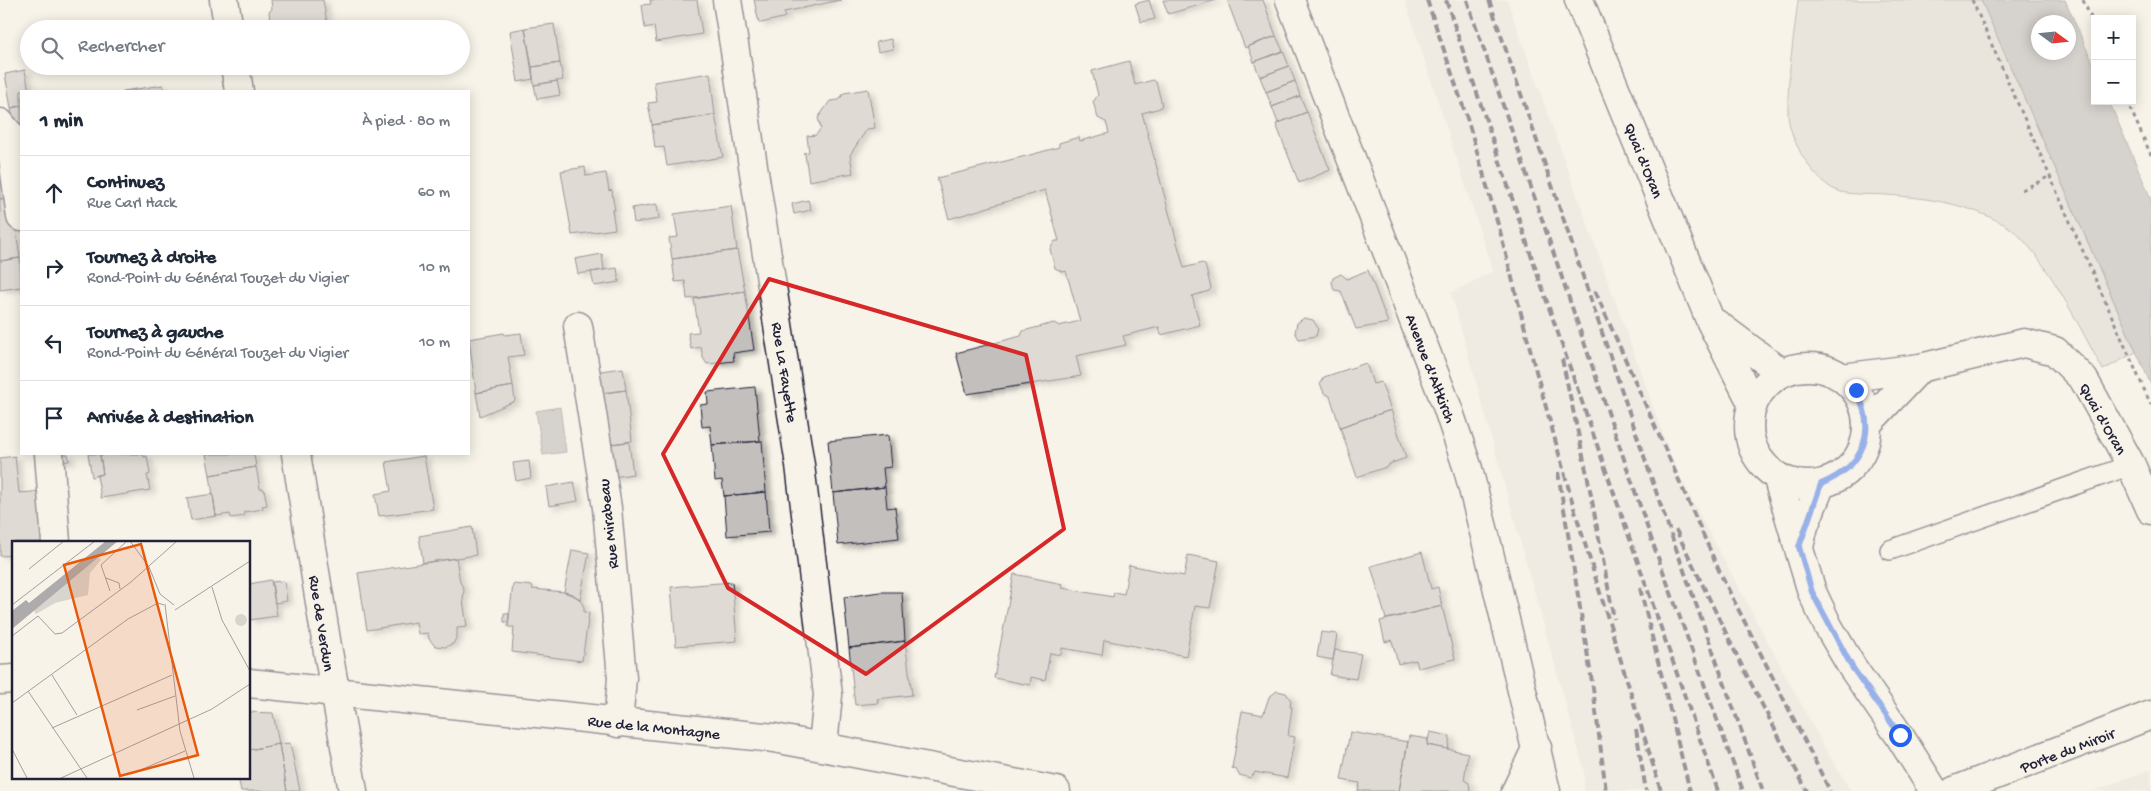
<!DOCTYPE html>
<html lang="fr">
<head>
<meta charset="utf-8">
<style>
	body { margin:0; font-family:"Gochi Hand",sans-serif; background:#f2f2f3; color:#1f2937 }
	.controls { position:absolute; right:15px; top:15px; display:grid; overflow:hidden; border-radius:0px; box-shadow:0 2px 12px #0003 }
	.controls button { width:45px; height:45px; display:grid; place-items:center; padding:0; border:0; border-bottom:1px solid #e0e1e3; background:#fff; color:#1f2937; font:25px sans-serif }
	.compass { position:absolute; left:2031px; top:15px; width:45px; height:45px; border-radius:50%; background:#fff; box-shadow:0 2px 12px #0003; rotate:105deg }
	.stop { position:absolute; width:15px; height:15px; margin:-11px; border:4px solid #2563eb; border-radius:50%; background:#fff }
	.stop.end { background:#2563eb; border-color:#fff; box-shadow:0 1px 5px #0008 }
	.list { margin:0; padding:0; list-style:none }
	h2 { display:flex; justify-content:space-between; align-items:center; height:65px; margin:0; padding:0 20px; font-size:21px }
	h2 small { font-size:16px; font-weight:400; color:#747a83 }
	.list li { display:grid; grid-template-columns:32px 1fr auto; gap:15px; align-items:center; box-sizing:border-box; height:75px; padding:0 20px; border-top:1px solid #e0e1e3 }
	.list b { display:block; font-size:19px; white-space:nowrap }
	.list p { margin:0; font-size:16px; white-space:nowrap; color:#747a83 }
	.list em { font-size:16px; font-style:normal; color:#747a83 }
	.icon { flex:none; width:28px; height:28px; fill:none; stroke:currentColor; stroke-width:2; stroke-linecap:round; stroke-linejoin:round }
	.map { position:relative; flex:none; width:2151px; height:791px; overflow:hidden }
	.search { position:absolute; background:#fff; box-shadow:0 2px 12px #0003; left:20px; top:20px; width:450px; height:55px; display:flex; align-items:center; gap:12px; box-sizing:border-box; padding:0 18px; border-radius:28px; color:#747a83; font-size:19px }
	.panel { position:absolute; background:#fff; box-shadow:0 2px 12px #0003; left:20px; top:90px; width:450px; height:365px; border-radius:0px }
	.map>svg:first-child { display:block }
</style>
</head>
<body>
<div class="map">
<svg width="2151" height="791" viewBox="0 0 2151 791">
	<defs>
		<filter id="shadow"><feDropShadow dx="5.5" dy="3" stdDeviation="2.5" flood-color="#0004"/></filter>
	</defs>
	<rect width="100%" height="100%" fill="#f7f3e8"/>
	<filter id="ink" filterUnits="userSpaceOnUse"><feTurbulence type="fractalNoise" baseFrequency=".02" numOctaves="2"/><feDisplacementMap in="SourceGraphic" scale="10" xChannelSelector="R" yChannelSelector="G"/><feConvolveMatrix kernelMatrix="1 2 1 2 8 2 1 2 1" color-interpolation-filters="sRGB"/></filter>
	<g filter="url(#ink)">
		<path fill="#e7e3db" d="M1405,0h102l169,470 147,275 28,46h-267v-21l-133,-477 42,-22z
			M2151,769v22h-58z"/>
		<path fill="#d8d5cf" stroke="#7d7c85" d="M1798,0h183l155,352 -33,18c-21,-38 -61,-122 -96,-144 -37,-22 -78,-28 -120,-31 -15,-1 -32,0 -46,-3 -26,-7 -52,-52 -53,-78 -1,-38 6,-77 10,-114z"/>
		<path fill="#aeabad" stroke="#76747f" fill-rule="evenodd" d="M1981,0h84l30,68v33h14l42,98v186zM2038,22h30v30h-30z
			M560,407l6,45 -23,3 -7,-44z"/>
		<path fill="#c2bfbd" stroke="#22223b" filter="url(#shadow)" d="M271,0h52l5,29h-53l-1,-7 -4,-2 -1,-8 3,-3z
			M650,0h47l5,34 -46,8 -2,-16 -9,2 -3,-23 9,-1z
			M754,0h87l-57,12 1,5 -3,1 -21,5h-2z
			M1149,0l6,19 -14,3 -6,-18z
			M1163,0h54l-49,14z
			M1227,0h36l13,36 -31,12z
			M554,24l6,39 -28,4 -7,-39z
			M525,28l8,51 -15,3 -8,-51z
			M1276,36l7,15 -29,11 -6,-16z
			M891,39l2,10 -15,3 -2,-10z
			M1283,51l6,15 -29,11 -6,-15z
			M1129,61l6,24 18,-5 3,2 6,23 -2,3 -18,5 42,155 18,-5 3,2 6,23 -2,3 -17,5 8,29 -39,10 -2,-8 -36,9 3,9 -50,11 5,20 -114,18 -11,-41 65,-17 2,-5 31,-8 5,3 21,-5 -14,-50 -3,1 -8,-4 -5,-19 5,-8h4l-14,-51 -96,29 -12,-41 97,-24 25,-7v-4l20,-6 1,4 29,-8 -3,-11 -8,-4 -5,-16 5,-7 -6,-24z
			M560,63l3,17 -29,5 -2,-18z
			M1289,66l6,15 -29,11 -6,-15z
			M25,70l4,21h-8v15l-10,2 -6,-34z
			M710,73l5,42 -63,10 -4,-22 9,-1 -3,-20z
			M557,81l3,14 -23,4 -3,-14z
			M1295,81l5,15 -28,11 -6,-15z
			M163,85l1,6h-41z
			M868,89l7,39 -8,1 -17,26 3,18 -44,8 -4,-27 -2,-1 6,-1 -2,-16 9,-1 5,-7 -3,-10 12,-17 9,-1 5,-7z
			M1300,96l7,16 -29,11 -6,-16z
			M21,106v20l-7,1 -3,-19z
			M1307,112l23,58 -31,13 -23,-59z
			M715,115l8,42 -56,9 -3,-19 -9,1 -3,-23z
			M0,149l7,33 -7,1z
			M585,167l1,9 20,-3 3,18 3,-1 1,10 2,10h-3l3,19 -43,6 -11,-64z
			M7,182l4,15 -11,2v-16z
			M11,197l9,61 -20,3v-62z
			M808,200l3,10 -17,4 -2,-10z
			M657,204l2,15 -25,4 -2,-15z
			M731,206l6,44 -65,9 -3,-21 9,-1 -4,-23z
			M737,250l8,41 -58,8 -2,-18 -10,1 -3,-23z
			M602,254l2,16 -26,4 -3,-15z
			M20,258l1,29 -21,3v-29z
			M617,268l2,14 -25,4 -3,-14z
			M1368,270l20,53 -32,6 -15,-38 -7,-1 -2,-8 1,-4 8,-4 6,5z
			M745,291l9,59 -21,3 1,8 -27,3 -4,-6 -2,-11 -10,2 -3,-16 11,-1 -5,-33z
			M1304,318l9,2 5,8 -2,8 -17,3 -4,-7 2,-9z
			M504,333l1,2 16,-2 3,22 -16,2 5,29 -37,7 -7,-54z
			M1366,363l7,21 8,-2 10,28 -51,17 -10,-31 -6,-3 -4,-10 4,-6z
			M623,368l3,22 -30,4 -3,-22z
			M513,386l2,15 -35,15 -4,-23z
			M755,387l5,54 -48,4 -2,-19 -8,1 -2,-22 8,-1 -1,-12z
			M626,390l6,51 -29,4 -7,-51z
			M1391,410l15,48 -17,6v2l-32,11 -17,-50z
			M888,435l3,32 -8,1 2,19 -52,6 -5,-52z
			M762,441l4,51 -42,4 -2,-16 -7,1 -3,-36z
			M629,442l4,32 -26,4 -4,-33z
			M56,454h12l1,7 -13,1z
			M88,454h19l-7,1 3,19 -11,3z
			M107,454h36l1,3 3,-1 3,18 -3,1 3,15 -49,8 -4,-23 6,-1 -3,-19z
			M206,454h48l2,13 -46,8z
			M15,456l4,37 25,-2 8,51h-38v13l-14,1v-98z
			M424,456l9,53 -54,7 -4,-22 16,-3 -5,-29z
			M529,461l2,17 -15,3 -3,-18z
			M256,467l4,22h4l3,16 -5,1 1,3 -19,3v4l-13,2 -1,-4 -14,2 -6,-41z
			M574,482l4,19 -29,5 -3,-19z
			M885,487l2,21 8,-1 4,31 -61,7 -5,-52z
			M766,492l3,40 -42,4 -3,-40z
			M213,494l3,22 -25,4 -4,-22z
			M472,527l4,28 -53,8 -4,-27z
			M572,550l17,3 -9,47 -7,-6 -9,-2z
			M1422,552l9,37 7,-2 4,19 -56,13 -15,-53z
			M1188,555l31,6 -9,47 -15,-2 -9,50 -82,-16 -2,15 -40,-7 -1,7 -11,-2 -5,27 -14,-3 -1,8 -36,-7 20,-104 49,10 -1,4 51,9 1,-5 10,2 5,-29 55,11z
			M456,558l4,24 4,7 -1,11 4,27 -10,1v8l-4,8 -8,3 -10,-1 -6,-7 -1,-6 -10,1 -2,-12 -49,8 -9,-57z
			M271,580l6,36 -28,4v-36z
			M284,581l3,20 -12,2 -3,-21z
			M732,582l5,59 -61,5 -5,-59z
			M513,584l20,2 -1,3 32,3 15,6 5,9v5l5,1 -7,48 -70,-9 2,-25h-6z
			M880,592h22l3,49 -56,7 -5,-51z
			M1442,606l13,53 -37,9 -2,-8 -18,4 -6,-24 -7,2 -5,-21z
			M504,613l5,1 -1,8h-4z
			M1321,632l16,2 -4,26 -16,-3z
			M905,641l7,54 -35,4 1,4 -23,2 -6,-57z
			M1335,650l26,4 -5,25 -26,-4z
			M1277,691l9,2 5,8 -1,6h2l-4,29 7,1 -8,41 -32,-6 -4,6 -12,-3 -3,-6 -4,-1 10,-57 21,4 6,-18z
			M249,712l24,1 6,31 -30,6z
			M1350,732l58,10 -9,49h-41l2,-8 -19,-3z
			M1430,732l20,4 -2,13 -21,-4z
			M1409,736l19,3 -1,6 41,8 -4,27 5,3 1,8h-71z
			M290,743l10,48h-13l-8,-47z
			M279,744l8,47h-46l-3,-14h11v-27z"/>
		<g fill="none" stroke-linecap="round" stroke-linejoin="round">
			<defs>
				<path id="service" d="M1890,550l241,-85"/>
				<path id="minor" d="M224,0l5,29
					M727,0l73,465 28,230 -5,51
					M235,66l4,25
					M0,123l10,12 11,82
					M578,326l29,182 15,170 -4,45
					M49,454l7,88
					M296,454l31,192 26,145"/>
				<path id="tertiary" d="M1579,0l131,320 43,85
					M1715,323l67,50
					M1749 426a59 59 0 1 1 118 0a59 59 0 1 1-118 0Z
					M1842,378l78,-10 104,-25 31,8 29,29 47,85 20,45
					M1867,424l53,-56
					M1777,476l35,116 16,34 24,41 47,68 35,56
					M1799,547l5,-21 17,-42"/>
				<path id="secondary" d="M0,680l14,-1
					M249,683l525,55 282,53
					M1954,791l197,-76"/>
				<path id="primary" d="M1290,0l158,409 20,60 18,71 60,251
					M1516,791l21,-44"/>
			</defs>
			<use href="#service" stroke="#22223b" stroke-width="22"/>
			<use href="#minor" stroke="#22223b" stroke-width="31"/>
			<use href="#tertiary" stroke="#22223b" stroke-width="31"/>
			<use href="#secondary" stroke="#22223b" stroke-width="31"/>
			<use href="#primary" stroke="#22223b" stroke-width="31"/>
			<path stroke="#22223b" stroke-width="3" stroke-dasharray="4 4" stroke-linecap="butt" d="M1972,0l179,405
				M2083,0l12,27
				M2127,101l24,54
				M2022,190l28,-14"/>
			<use href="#service" stroke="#f7f3e8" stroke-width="19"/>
			<use href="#minor" stroke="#f7f3e8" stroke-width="28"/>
			<use href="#tertiary" stroke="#f7f3e8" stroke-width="28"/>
			<use href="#secondary" stroke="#f7f3e8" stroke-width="28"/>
			<use href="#primary" stroke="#f7f3e8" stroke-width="28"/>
			<path stroke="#22223b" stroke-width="4" stroke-dasharray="8 4" stroke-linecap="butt" d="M1427,0l41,121 32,110 34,133 40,144 87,283
				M1446,0l93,279 179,512
				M1467,0l184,538 92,253
				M1489,0l174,512 100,279
				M1595,291l126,284 109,216
				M1562,359l26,120 26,140
				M1558,472l35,216 13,103
				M1676,530l66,136 65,125
				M1640,588l50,203
				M1636,729l10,62"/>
		</g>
	</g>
	<g fill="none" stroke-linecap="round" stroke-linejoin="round" filter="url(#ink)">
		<path stroke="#2563eb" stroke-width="6" d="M1856,390c22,42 8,76 -35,94l-22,63 13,45 40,75 48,68"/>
	</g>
	<path d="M0 0H2151V791H0ZM769,279l257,76 38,174 -198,145 -138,-86 -65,-134z" fill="#f7f3e8" fill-opacity=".55" fill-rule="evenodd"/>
	<path fill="none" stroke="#d62828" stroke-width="4" stroke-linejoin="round" d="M769,279l257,76 38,174 -198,145 -138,-86 -65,-134z"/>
	<g text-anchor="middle" stroke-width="4" stroke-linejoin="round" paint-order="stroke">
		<g font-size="16" fill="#22223b" stroke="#f7f3e8">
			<text transform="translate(1645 160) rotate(68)" y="6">Quai d'Oran</text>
			<text transform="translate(1432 368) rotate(69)" y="6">Avenue d'Altkirch</text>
			<text transform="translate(786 372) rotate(81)" y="6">Rue La Fayette</text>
			<text transform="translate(2104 418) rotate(60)" y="6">Quai d'Oran</text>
			<text transform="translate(607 524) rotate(-96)" y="6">Rue Mirabeau</text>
			<text transform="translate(323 623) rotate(81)" y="6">Rue de Verdun</text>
			<text transform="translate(654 726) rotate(6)" y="6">Rue de la Montagne</text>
			<text transform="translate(2067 749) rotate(-21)" y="6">Porte du Miroir</text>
		</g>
	</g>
	<g transform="translate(12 541)">
		<rect width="238" height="238" fill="#f7f3e8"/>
		<path d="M87,16l2,3 -11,13 -2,22 -33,8 -19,11 -3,-5zM223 79a6 6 0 1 1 12 0a6 6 0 1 1-12 0Z" fill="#d8d5cf"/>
		<path d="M94,0h12l-106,88v-18l14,-11 3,3z" fill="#aeabad"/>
		<path fill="none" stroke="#a29fa3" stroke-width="1" d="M118,0l19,26 11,27 14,11M17,28l35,-28M94,37l13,5 1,6M200,46l10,33 28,51M98,50l-9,-26 26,-24M153,63l15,127 14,47M0,64l83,-64M163,69l75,-49M0,95l26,-20 17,18 7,-1 69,-51 46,-41M40,134l25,40M16,150l59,87M0,162l116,-84 30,-16 6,2M125,169l38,-14M40,187l120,-53M0,208l15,29M119,233l54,-23M49,237l151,-69 38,-25"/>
		<path fill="#e8590c" fill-opacity="0.15" stroke="#e8590c" stroke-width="2.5" d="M129,3l57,211 -78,21 -56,-211z"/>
		<rect width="238" height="238" fill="none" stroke="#22223b" stroke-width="2.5"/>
	</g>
</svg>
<div class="controls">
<button>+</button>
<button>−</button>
</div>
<svg class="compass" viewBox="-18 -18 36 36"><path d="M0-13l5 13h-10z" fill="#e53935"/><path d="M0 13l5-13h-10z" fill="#747a83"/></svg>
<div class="stop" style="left:1900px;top:735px"></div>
<div class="stop end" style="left:1856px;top:390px"></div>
<div class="search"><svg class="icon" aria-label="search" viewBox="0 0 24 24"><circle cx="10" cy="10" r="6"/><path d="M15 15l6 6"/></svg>Rechercher</div>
<section class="panel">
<h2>1 min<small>À pied · 80 m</small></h2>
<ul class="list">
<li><svg class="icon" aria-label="ahead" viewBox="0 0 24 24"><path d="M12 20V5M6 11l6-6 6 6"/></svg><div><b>Continuez</b><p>Rue Carl Hack</p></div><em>60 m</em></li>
<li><svg class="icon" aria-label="right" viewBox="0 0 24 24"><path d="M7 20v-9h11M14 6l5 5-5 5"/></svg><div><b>Tournez à droite</b><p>Rond-Point du Général Touzet du Vigier</p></div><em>10 m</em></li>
<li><svg class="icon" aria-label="left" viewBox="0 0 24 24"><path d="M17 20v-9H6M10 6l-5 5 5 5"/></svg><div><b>Tournez à gauche</b><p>Rond-Point du Général Touzet du Vigier</p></div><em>10 m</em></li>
<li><svg class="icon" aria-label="arrive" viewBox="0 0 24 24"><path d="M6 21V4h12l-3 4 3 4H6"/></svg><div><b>Arrivée à destination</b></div></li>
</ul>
</section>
</div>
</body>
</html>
